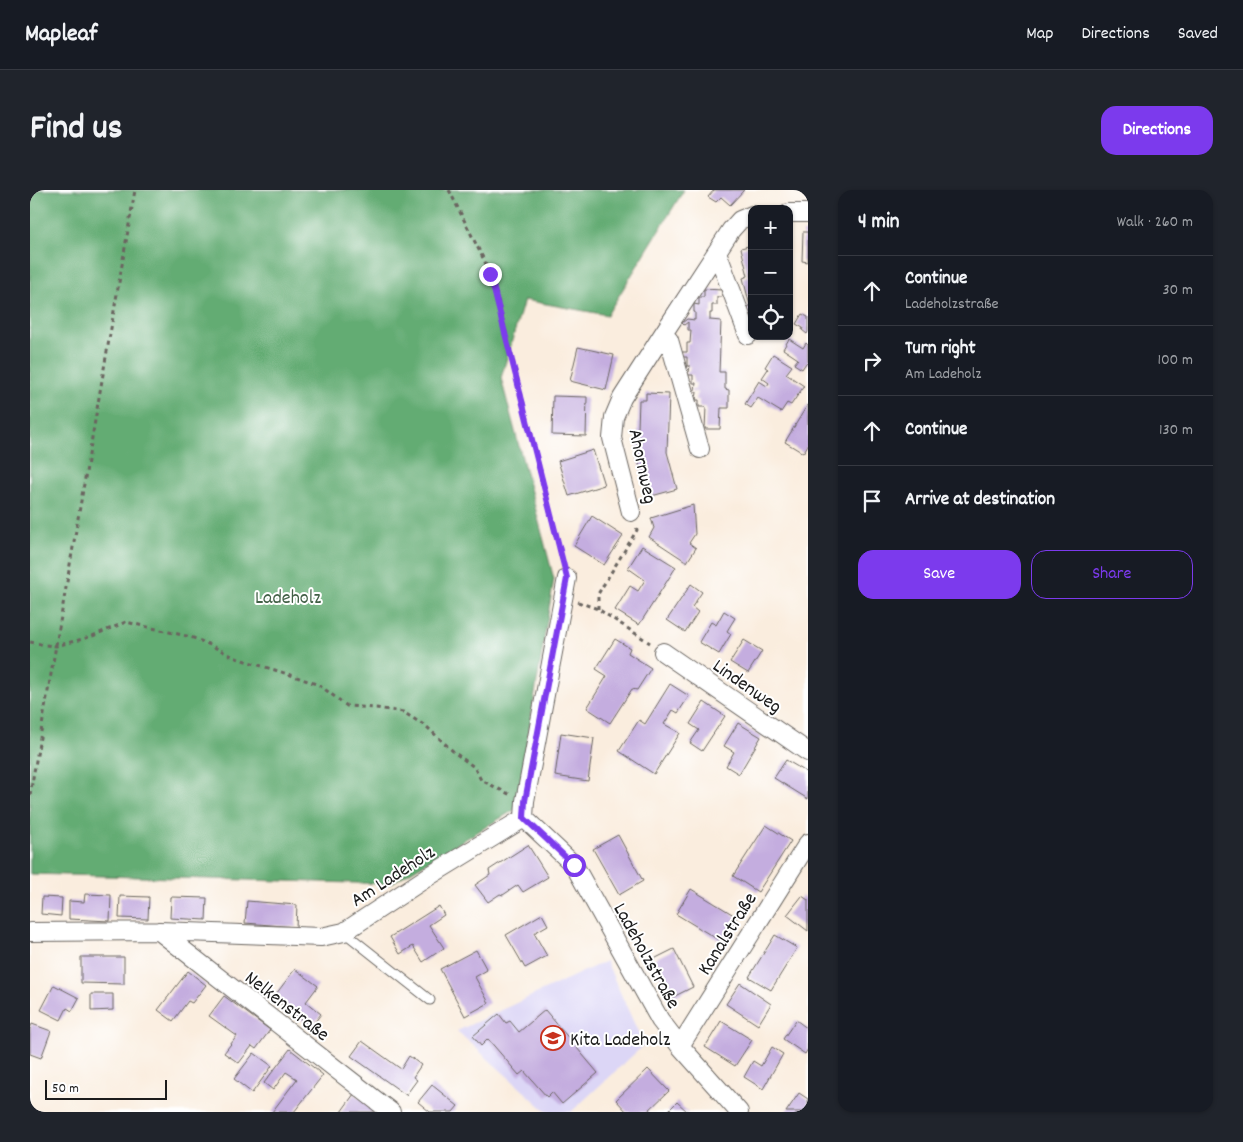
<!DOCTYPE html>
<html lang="en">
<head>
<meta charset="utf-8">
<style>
	body { margin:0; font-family:Dekko,sans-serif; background:#20242c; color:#f1f3f6 }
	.controls { position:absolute; right:15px; top:15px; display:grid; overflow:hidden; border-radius:10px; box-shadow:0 1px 4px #0004 }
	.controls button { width:45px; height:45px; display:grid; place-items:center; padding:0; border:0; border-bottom:1px solid #363941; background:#171b24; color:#f1f3f6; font:25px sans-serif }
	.scale { position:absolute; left:15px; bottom:12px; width:122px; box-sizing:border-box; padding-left:5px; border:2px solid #1c1c1c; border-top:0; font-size:14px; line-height:18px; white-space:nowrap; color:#1c1c1c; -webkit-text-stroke:4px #fff; paint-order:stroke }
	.stop { position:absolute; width:15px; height:15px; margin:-11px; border:4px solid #7c3aed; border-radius:50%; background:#fff }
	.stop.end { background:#7c3aed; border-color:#fff; box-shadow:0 1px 5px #0008 }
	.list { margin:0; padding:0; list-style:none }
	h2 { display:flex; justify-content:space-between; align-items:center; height:65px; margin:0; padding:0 20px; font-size:21px }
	h2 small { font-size:16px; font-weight:400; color:#9ea1a6 }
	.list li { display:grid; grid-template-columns:32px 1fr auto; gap:15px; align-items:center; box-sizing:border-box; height:70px; padding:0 20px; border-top:1px solid #363941 }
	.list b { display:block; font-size:19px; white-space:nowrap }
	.list p { margin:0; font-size:16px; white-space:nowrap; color:#9ea1a6 }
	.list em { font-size:16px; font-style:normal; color:#9ea1a6 }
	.actions { display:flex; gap:10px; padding:15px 20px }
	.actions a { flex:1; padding:11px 0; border:1px solid #7c3aed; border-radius:15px; text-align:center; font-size:18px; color:#7c3aed }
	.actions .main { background:#7c3aed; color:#fff }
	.icon { flex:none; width:28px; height:28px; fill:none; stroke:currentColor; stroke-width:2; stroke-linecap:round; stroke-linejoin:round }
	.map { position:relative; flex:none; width:778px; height:922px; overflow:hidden; border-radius:15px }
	header { display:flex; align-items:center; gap:30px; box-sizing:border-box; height:70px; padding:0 25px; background:#171b24; border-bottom:1px solid #363941 }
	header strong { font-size:24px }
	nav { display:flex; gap:28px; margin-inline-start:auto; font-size:18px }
	.intro { display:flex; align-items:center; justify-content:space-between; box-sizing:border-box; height:120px; padding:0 30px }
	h1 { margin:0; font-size:35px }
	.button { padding:12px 22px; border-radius:15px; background:#7c3aed; color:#fff; font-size:18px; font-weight:700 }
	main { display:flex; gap:30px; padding:0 30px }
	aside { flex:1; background:#171b24; border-radius:15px; box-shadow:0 1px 4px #0004 }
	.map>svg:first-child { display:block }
</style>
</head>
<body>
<header>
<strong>Mapleaf</strong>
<nav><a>Map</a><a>Directions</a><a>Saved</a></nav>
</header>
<div class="intro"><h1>Find us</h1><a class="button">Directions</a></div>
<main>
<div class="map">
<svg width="778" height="922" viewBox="0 0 778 922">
	<rect width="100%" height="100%" fill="#fff"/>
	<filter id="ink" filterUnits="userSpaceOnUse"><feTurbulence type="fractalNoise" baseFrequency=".02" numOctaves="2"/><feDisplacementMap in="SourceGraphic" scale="10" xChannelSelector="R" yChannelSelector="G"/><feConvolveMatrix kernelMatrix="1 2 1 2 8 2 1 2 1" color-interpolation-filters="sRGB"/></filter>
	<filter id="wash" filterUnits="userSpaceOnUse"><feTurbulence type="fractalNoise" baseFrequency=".0096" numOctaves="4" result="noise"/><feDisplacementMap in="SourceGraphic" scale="20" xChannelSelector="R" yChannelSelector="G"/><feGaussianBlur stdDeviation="1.12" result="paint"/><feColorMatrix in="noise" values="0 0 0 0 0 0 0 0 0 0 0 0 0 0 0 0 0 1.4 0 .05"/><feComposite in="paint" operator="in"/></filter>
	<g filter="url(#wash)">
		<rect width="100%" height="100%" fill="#faedde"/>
		<path fill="#dcd6f6" d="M576,771l38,84 -73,67h-24l-90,-81z"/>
		<path fill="#63ac73" stroke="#406448" d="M0,0h654l-77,125 -83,-15 -23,78 53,201 -38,230 -126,75 -360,-10z"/>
		<g id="blocks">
			<path fill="#c4addf" d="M684,0h30l-14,15 -9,-8 -5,5 -8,-5z
				M773,42h5v30l-6,-1z
				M722,55v83l-6,-20 4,-2 -7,-28 5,-2 -7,-28z
				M674,99l18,1v7h-5v8h-5v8h-2v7l11,1 -2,51h6v17l4,1v18h-8l-1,21h-15l1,-22h-7v-7h-3l1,-8h-6v-2h4l1,-7h-3v-8h-6v-3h2l1,-6h-3v-9h-6l1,-5h5v-9h3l1,-13h-3v-8l-4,3 -2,-2 5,-4 8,1v-8h-1v-8l5,1v-8h5z
				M772,124l6,3v15l-1,2 -5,-4 1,-2 -7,-4z
				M759,149l14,9 3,-5 2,2v20l-2,-2 -4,6 -8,-5 4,-5 -15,-10z
				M548,157l36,8 -8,35 -36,-9z
				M743,164l19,12 -6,8 18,12 -13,19 -4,-2 -6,9 -23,-14 -7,10 -6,-4 14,-23 8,5 2,-3 -7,-5 6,-9 -3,-2z
				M616,203l23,1 -2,58 10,37 -29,8 -11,-41 2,-56h7z
				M523,206l34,1 -1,39 -34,-1z
				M778,214v41l-5,8 -18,-11z
				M563,260l11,35 -35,11 -11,-35z
				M663,315l2,29 -6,9 7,5 -9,14 -38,-25 5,-9 -3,-10z
				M562,326l31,20 -19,29 -30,-19z
				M612,356l34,21 -37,58 -24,-15 15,-24 8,5 7,-11 -17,-12z
				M661,394l11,8 -10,15 6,5 -13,20 -18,-12z
				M694,421l11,7 -8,13 4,3 -12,20 -20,-12 12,-20 5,3z
				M585,449l15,9 -2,5 23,15 -14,22 -5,-1 -22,34 -23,-15 20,-32 -11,-7z
				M714,450l18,11 -14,22 -18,-11z
				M640,494l19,12 -11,17 -5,-3 -9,14 16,9 -26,41 -35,-23 20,-31 6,4z
				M674,512l21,14 -23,35 -12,-8 9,-13 -9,-6z
				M708,533l23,14 -22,37 -13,-8 8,-14 -10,-6z
				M531,543l33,5 -6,43 -33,-5z
				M756,570l22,13v26l-34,-21z
				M736,635l25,16 -33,51 -25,-16z
				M588,645l25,46 -24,14 -26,-46z
				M498,655l20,32 -25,15 -5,-7 -15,10 -3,-1 -12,8 -13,-17 15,-10 -1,-5z
				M661,699l46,28 -15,25 -46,-28z
				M55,704l26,1 -1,26 -41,-2v-18l15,1z
				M90,706l29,1 -1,22 -29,-1z
				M772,706l6,4v31l-21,-16z
				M12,707l20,1 -1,18 -20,-2z
				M141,707l36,1 -1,22 -36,-2z
				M217,711l50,4 -1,22 -51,-4z
				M409,716l5,9 -15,10 15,23 -21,14 -10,-16 -13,8 -10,-17z
				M512,724l6,11 -14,8 13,23 -22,12 -19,-33z
				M745,745l22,13 -26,42 -22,-13z
				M644,759l19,38 -22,11 -19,-38z
				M446,760l11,20 -12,7 14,26 -24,13 -25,-47z
				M51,767h43v27l-43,-1z
				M265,779l23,17 -12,16 15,12 -10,13 -38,-29z
				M158,781l18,14 -14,18 -4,-2 -15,20 -15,-11z
				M710,793l31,21 -13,21 -32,-21z
				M24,795l25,13 -7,13 -5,-3 -6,12 -20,-10z
				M61,804h22v16l-22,1z
				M194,806l46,34 -14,19 -4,-3 -13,17 -15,-10 13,-17 -28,-20z
				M515,820l53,63 -36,31 -10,-12 -5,5 -23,-26 -5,4 -31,-36 -7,7 -8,-10 26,-22 7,9 4,-2 9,11z
				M766,830l12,9v20l-3,5 -22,-15z
				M691,831l31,19 -17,26 -30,-19z
				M2,834l19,7 -10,27 -11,-4v-25z
				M332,851l39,28 8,-13 12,9 -8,12 4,3 -11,15 -55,-39z
				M742,857l11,7 -20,35 -19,-12 9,-16 8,5z
				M260,859l33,26 -29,37h-22l25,-33 -11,-7 -13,18 -9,-7z
				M224,863l18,13 -20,27 -18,-14z
				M618,879l21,22 -22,21h-20l-11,-12z
				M402,895l26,21 -5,6h-23l-12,-10z
				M769,903l9,6v13h-22z
				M324,904l27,18h-40z
				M647,912l11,10h-21z"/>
		</g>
	</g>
	<g filter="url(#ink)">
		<use href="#blocks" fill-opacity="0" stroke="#6a6560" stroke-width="1"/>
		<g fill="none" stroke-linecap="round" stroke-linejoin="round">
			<defs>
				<path id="service" d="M314,742l86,68"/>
				<path id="minor" d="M759,23h19
					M687,62l31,83
					M633,144l6,6 31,109
					M601,322l-19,-74 2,-21 8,-19 41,-64 68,-104 9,-10 12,-5
					M633,462l145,100
					M494,628l50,47 86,155 20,26 59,66
					M129,741l232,181
					M0,742l129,-1 162,6 23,-5 82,-54 98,-60 1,-17 42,-223
					M650,856l128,-203"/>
			</defs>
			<use href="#service" stroke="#6a6560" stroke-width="11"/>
			<use href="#minor" stroke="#6a6560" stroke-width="20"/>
			<path stroke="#6a6560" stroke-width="3" stroke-dasharray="4 4" stroke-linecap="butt" d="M419,0l42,84 72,289
				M548,412l20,7 52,34
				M568,419v-15l39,-64 -1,-4
				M0,452l15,3 11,1 34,-9 36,-15 65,15 17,7 28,14 55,17 28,10 28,21 29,2 27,4 24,15 28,26 19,14 7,13 30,15
				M0,605l105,-605"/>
			<use href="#service" stroke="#fff" stroke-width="9"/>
			<use href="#minor" stroke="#fff" stroke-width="18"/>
		</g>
	</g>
	<g fill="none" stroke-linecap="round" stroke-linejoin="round" filter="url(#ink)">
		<path stroke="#7c3aed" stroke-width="6" d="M460,84l77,304 -42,223 -1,17 50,47"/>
	</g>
	<defs>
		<symbol id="school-ring" viewBox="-11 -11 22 22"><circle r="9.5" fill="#fff" stroke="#c8321e" stroke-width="1.5"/><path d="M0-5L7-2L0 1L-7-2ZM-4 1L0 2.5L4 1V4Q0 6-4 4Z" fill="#c8321e"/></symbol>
	</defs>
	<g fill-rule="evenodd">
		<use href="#school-ring" x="509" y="834" width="28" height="28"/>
	</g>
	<g text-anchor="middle" stroke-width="4" stroke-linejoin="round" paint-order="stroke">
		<g font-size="20" fill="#1c1c1c" stroke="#fff">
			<text transform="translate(614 276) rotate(78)" y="7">Ahornweg</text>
			<text transform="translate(718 495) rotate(35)" y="7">Lindenweg</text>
			<text transform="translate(362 685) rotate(-33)" y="7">Am Ladeholz</text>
			<text transform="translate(696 743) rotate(-58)" y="7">Kanalstraße</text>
			<text transform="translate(618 765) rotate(61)" y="7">Ladeholzstraße</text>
			<text transform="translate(258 815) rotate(38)" y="7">Nelkenstraße</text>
		</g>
		<g font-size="20" fill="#426046" stroke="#fff">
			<text x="258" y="413">Ladeholz</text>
		</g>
		<g font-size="20" fill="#1c1c1c" stroke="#fff" text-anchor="start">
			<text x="540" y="855">Kita Ladeholz</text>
		</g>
	</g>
</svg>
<div class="controls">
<button>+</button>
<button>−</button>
<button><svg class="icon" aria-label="locate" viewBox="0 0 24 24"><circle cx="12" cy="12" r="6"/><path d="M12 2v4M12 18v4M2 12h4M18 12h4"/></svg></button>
</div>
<div class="scale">50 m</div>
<div class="stop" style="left:544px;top:675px"></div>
<div class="stop end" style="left:460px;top:84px"></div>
</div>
<aside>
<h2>4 min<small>Walk · 260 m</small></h2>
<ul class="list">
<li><svg class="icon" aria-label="ahead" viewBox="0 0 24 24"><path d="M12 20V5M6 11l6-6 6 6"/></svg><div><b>Continue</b><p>Ladeholzstraße</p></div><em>30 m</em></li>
<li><svg class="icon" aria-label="right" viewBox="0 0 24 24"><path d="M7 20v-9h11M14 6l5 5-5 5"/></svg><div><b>Turn right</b><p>Am Ladeholz</p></div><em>100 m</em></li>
<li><svg class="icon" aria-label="ahead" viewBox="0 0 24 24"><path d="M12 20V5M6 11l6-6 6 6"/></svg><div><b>Continue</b></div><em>130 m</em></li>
<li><svg class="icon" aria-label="arrive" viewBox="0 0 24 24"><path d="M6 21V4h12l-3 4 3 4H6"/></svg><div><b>Arrive at destination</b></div></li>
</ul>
<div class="actions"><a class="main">Save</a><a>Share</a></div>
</aside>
</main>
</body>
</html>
